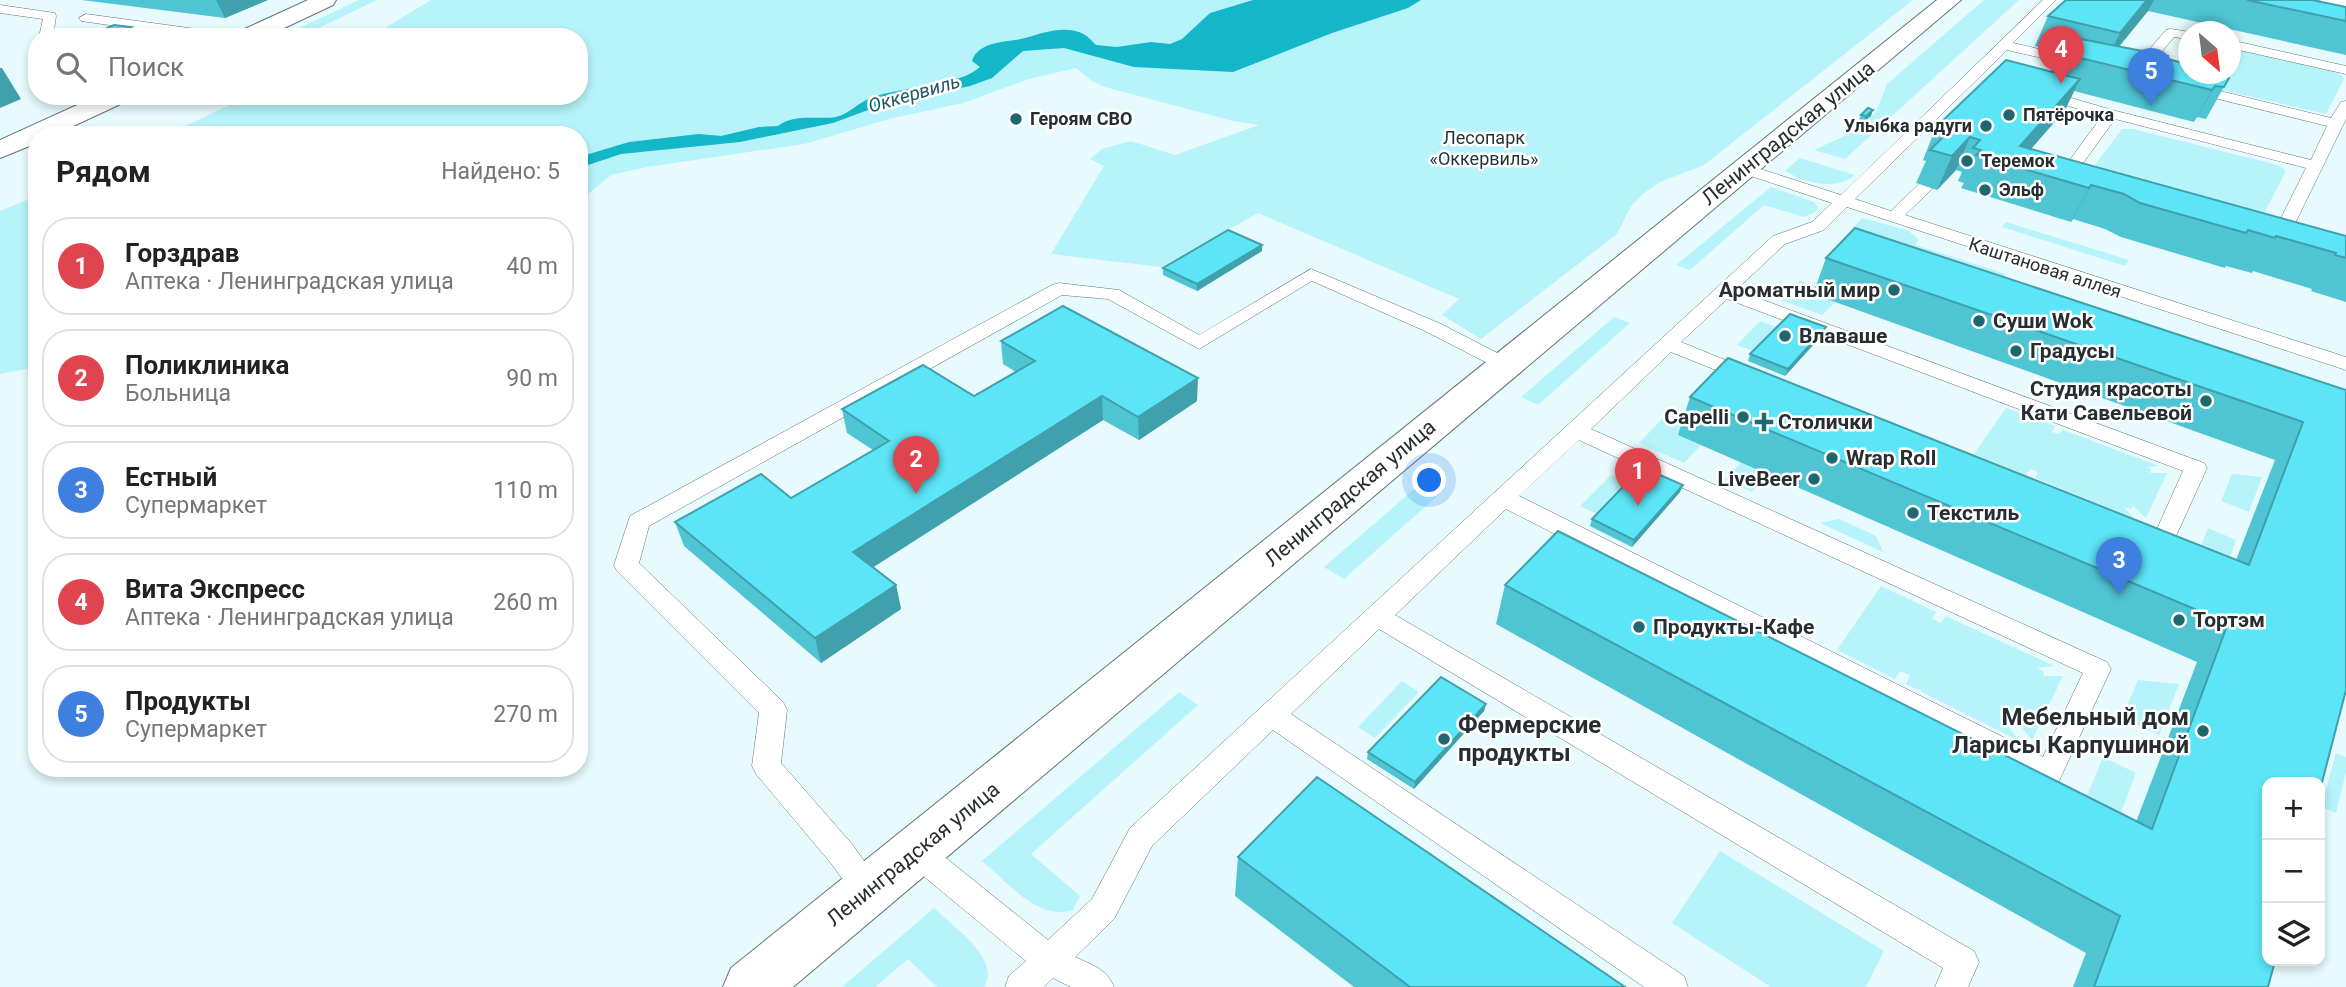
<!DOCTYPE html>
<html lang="ru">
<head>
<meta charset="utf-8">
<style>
	body { margin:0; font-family:Roboto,sans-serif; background:#f6f6f6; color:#222 }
	.controls { position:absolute; right:21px; bottom:21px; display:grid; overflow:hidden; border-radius:14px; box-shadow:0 4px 10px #0003 }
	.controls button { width:63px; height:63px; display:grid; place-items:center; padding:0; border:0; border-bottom:2px solid #e0e0e0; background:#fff; color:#222; font:35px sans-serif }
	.compass { position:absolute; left:2178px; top:21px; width:63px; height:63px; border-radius:50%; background:#fff; box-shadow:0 4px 10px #0003; rotate:152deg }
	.you { position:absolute; left:1430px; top:481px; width:24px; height:24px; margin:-18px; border:5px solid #fff; border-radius:50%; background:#1a73e8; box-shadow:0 0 0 10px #1a73e833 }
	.badge { display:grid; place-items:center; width:46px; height:46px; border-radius:50%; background:#db2777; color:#fff; font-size:23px; font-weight:700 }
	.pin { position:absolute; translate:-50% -58px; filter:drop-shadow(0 2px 4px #0008) }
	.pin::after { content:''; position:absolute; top:37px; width:24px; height:21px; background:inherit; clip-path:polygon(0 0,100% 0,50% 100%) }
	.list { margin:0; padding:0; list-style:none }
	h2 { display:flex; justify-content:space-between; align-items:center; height:91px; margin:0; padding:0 28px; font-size:30px }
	h2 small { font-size:23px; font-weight:400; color:#767676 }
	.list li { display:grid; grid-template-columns:46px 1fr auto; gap:21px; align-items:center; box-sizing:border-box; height:98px; margin:0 14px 14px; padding:0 14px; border:2px solid #e0e0e0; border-radius:28px }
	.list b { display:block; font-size:26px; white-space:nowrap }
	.list p { margin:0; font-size:23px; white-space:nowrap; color:#767676 }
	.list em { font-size:23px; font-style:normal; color:#767676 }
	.icon { flex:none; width:38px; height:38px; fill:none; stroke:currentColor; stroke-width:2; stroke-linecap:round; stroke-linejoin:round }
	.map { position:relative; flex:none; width:2346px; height:987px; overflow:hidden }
	.search { position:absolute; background:#fff; box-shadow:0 4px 10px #0003; left:28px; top:28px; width:560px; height:77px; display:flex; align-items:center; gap:18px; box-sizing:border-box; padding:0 24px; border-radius:28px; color:#767676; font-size:26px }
	.panel { position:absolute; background:#fff; box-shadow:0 4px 10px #0003; left:28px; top:126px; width:560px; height:651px; border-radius:28px }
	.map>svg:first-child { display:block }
</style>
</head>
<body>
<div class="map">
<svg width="2346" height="987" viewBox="0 0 2346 987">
	<rect width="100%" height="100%" fill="#e7fafd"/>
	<path fill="#b7f3fa" d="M359,0h18l-77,37 -6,-1 -3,-4z
		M431,0h1482l-209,165 -44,17 -16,11 -13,13 -14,28 -136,105 -39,-24 17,-16 -201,-86 -97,54 -110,-13 53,-88 -14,-7 12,-10 29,-8 44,14 84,-30 -26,-4 -128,-34 -13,-6 -16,-13 -47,11 -66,24 -70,15 -89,26 -157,23 -36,8 -24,20 -8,22v-82h-412l81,-39h331v-59h-209z
		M1984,0h35l-174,159 -31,-9 39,-18 23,-20 11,-28z
		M2231,48l100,22 10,5 3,4 -18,35 -153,-35 15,-5h42z
		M2122,129h11l145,36 8,6 -22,42 -157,-41 -12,-7z
		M1800,158l55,17c-19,16 -50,8 -70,-4z
		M1771,187l43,15 4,5 -1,4 -13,6 -40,-12 -74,65 -14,-5z
		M37,196v171l-37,7v-163z
		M1862,218l45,12 12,9 -4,6 91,29 -7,9 -150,-50z
		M2006,222l123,38 -4,6 -123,-39z
		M1800,281l19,6 16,15 -13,13 -41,-15z
		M1614,317l16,6 -92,82 -17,-8z
		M1760,321l16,6 -23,24 -16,-6z
		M2006,408l49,18 -3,6 7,2 4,-4 96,36 -13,1 5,2 -1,4h17l-21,45 -13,-12 -2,3 -7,-2 10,11 -99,-40 3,-6 -8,-3 -4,6 -52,-21z
		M1664,417l22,9 15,19 -17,18 -45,-20z
		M1741,462l26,12 -15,18 -27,-12z
		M2232,474l30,3 -13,35 -28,-11z
		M1611,475l16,7 -30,32 -17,-8z
		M1426,479l19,10 -101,90 -20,-12z
		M1839,519l37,17 7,16 -63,-29z
		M2208,528l28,12 -16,45 -26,-21z
		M1881,586l55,26 -4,6 8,5 6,-7 108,50 -17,2 7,4 -1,4h20l-31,64 -14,-17 -2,5 -9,-4 11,16 -112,-56 4,-9 -10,-4 -5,8 -58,-29z
		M2138,680l41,4 -20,51 -37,-17z
		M1402,681l17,11 -44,46 -17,-11z
		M1179,692l19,13 -167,149 49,42 -7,14c-36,11 -65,-28 -91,-49z
		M2336,753l10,4v15l-10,41 -15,-6z
		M2103,757l33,16 -25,66 -29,-31z
		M1720,851l164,100 -18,36h-95l-99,-64z
		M934,908c18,18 68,51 50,79h-47l-29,-28 -33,28h-33z"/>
	<path fill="#13b7c7" d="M1253,0h168l-13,8 -76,25 -99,39 -99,-5 -70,-19 -41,3 -31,27 -22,8 -83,17 -54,20 -93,19 -119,12 -42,14v-11l50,-15 70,-8 22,2 38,-9 19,-1c16,-13 39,-6 58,-9 13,-3 24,-16 37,-20 28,-10 87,-11 107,-30l-8,-6c7,-21 36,-18 53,-23 18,-5 35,-12 54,-6 8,3 12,8 17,13l21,2 34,-5 19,2 12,-5 28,-26z"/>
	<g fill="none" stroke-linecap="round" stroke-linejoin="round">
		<defs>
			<path id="service" d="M2043,0h13l-43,43 78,18v6l-5,1 -79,-18 -152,149 36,12 29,-28h12l2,3 -2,3 -27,26 441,142v13l-499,-163 -23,23 -39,14 -49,46 468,173 3,5 -36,79c-12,3 -33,-3 -40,-14l4,-6 8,-2 14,4 26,-58 -456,-172 -46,43 76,31 3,4 -3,4h-14l-72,-29 -80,77 516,233 4,7 -52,112 -10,4 -10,-4 -533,-272 -111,106 579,336 5,11 -11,25h-33l8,-19 -564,-339 -88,85 393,262 4,11h-44l-371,-257 -121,116 -38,73 -39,38c17,8 32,12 39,30h-43l-18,-9 -9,9h-39l4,-11 17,-15 -122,-101 -4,-9 4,-9 11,-4 11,4 122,98 44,-41 38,-71 643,-592 39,-14 20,-19 -93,-31 -2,-3 2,-3h12l90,29zM1579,440l504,233 -40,84 -524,-261z
				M2320,0h26v8l-24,-5z
				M0,5l55,8 1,3 -3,21h-14l4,-18 -43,-6z
				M86,14l110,15 7,4 -9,4 -113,-16 -2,-3z
				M2171,29l19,3 -2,7 -14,-2 -34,41h-10v-6l36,-42z
				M2230,40l116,26v8l-116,-26z
				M2191,84l140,34 10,-16 5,-1v18l-62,127h-12l-7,-5 7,-5 34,-68 -191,-49 -42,58 5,4 -2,3 -13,1 -8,-5 47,-64 -67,-20 -2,-3 7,-4 76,22 195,49 16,-34 -141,-35 -2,-3z
				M1311,269l128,54 74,38 3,4 -3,4h-14l-74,-38 -113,-50 -113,68 -91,-50 -46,-4 -413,231 -10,37 144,139 4,8 -6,53 71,81 32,46 -4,10 -11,4 -11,-4 -28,-38 -74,-88 -4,-8 7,-53 -142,-142 -3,-6 16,-49 422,-231 7,-2 60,7 80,45z"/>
			<path id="minor" d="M308,0h28l-3,5 -68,32h-30l3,-5z
				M97,96h33l-3,5 -73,34h-17v8l-37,15v-18z"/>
			<path id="tertiary" d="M1937,0h24l-1168,987h-70l8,-19z"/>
		</defs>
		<use href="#service" stroke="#647577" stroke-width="1"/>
		<use href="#minor" stroke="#647577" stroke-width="2"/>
		<use href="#tertiary" stroke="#647577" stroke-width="2"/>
		<use href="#service" fill="#fff" fill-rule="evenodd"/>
		<use href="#minor" fill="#fff" fill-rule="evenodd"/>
		<use href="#tertiary" fill="#fff" fill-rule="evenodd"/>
	</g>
	<path fill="#4fc5d4" d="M82,0h186l-43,18z
		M2066,0h246l34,7v48l-198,-44 -29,36 48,12 62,19 -23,41 -9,-2 -3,5 -120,-31 -9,19 -34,39 315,87v66l-35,-11 1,-2 -59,-18 -1,2 -26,-7 -1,2 -104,-31 -16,-8 -32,-10 -2,3 -110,-34 3,-5 -6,-2 4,-9 -6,-2 -19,20 -21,-7 10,-22 -3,-1 13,-33 115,-56 9,-19 -25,-6 13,-30z
		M98,32l35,1 -9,4h-23z
		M1861,115l10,1 -8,6 -4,-2z
		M1262,251l-65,40 -34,-16v-7z
		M1826,258l520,132 -78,597h-195l13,-34 -590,-329 9,-39 631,237 61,-160 -519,-227 12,-38 546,163 39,-100 -462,-166z
		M1826,327l-3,7 -38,42 -37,-15 2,-7z
		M1001,341l196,60 -58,39 -36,-20 -230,147 23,18 5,24 -80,54 -137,-117 -9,-24 116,-24 82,-48 -26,-17 -5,-24 132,-13 42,-24 -13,-8z
		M1680,492l-48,55 -42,-21 2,-7z
		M1486,704l-2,7 -70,78 -47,-30 1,-7z
		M1238,857l387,130h-271l-119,-91z"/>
	<path fill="#40a0ac" d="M216,0h52l-43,18z
		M2147,0h7l-6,11 -43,52 15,-30z
		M131,27l2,6 -9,4h-8l-1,-3z
		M0,68h2l19,31 -21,9z
		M2080,79l-15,31 -49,56 4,-20z
		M2215,86l-18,31 -3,5 18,-32z
		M1873,110l-2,6 -8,6 3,-6z
		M1970,137l-14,33 -19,20 15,-34z
		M2091,185l-18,34 -2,3 18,-34z
		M1262,245v6l-65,40v-7z
		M1826,327l-3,7 -38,42 3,-7z
		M1198,378l-1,23 -58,39 -1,-23z
		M1102,396l1,24 -245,157 -5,-25z
		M1683,485l-3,7 -48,55 2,-7z
		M896,585l5,24 -80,54 -6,-25z
		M1486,704l-2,7 -70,78 1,-7z"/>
	<path fill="#5ce5f6" stroke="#40a0ac" stroke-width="2" d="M2066,0h81l-27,33 -72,-17z
		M2247,0h65l34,7v14z
		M114,25l17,2 -16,7 -17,-2z
		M2081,39l87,17 -1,3 21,5v10h34l-2,2 9,2 -5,9 -9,-1 -3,4 -144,-35 3,-4 -9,-3 9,-7 7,2z
		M2006,60l74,19 -60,67 326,90v22l-11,-3 1,-2 -60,-17 -1,2 -27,-8 -2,3 -106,-30 -16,-9 -33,-9 -2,3 -113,-33 5,-5 -8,-2 7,-8 -10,-3 -18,19 -22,-6 19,-19 -13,-4z
		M1868,108l5,2 -7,6 -5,-1z
		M1855,228l491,162v300l-26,100v-8h-53v179h8l-7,26h-174l26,-71 -615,-331 53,-54 594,298 76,-206 -538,-226 38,-39 521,207 54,-143 -477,-164z
		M1228,230l34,15 -65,39 -34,-16z
		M1063,306l135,72 -60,39 -36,-21 -249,156 43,33 -81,53 -140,-116 86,-48 30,24 98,-57 -47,-32 81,-44 51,31 61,-35 -34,-20z
		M1790,314l36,13 -38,42 -38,-15z
		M1642,467l41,18 -49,55 -42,-21z
		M1441,677l45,27 -71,78 -47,-30z
		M1317,777l308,210h-215l-172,-130z"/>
	<g fill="#1c6770" stroke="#fff" stroke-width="2.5">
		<circle cx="2009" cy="115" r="7"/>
		<circle cx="1016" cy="119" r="7"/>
		<circle cx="1986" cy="126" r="7"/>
		<circle cx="1967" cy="161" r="7"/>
		<circle cx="1985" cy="190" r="7"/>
		<circle cx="1894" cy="290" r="7"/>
		<circle cx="1979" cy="321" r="7"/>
		<circle cx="1785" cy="336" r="7"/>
		<circle cx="2016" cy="351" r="7"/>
		<circle cx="2206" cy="401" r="7"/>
		<circle cx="1743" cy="417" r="7"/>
		<path d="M1760.5 411.5h7v7h7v7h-7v7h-7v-7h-7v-7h7z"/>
		<circle cx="1832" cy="458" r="7"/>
		<circle cx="1814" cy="479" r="7"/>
		<circle cx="1913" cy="513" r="7"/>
		<circle cx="2179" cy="620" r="7"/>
		<circle cx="1639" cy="627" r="7"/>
		<circle cx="2203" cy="731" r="7"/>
		<circle cx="1444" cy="739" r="7"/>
	</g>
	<g text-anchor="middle" stroke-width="5" stroke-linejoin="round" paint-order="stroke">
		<g font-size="18" font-weight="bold" fill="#262e2f" stroke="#fff" text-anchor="start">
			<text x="2023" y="121">Пятёрочка</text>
			<text x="1030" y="125">Героям СВО</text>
			<text x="1972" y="132" text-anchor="end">Улыбка радуги</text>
			<text x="1981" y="167">Теремок</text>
			<text x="1999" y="196">Эльф</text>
		</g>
		<g font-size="18" fill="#1d3437" stroke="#fff">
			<text x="1484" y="144">Лесопарк<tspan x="1484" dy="21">«Оккервиль»</tspan></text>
		</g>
		<g font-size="18" fill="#262e2f" stroke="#fff">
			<text transform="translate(2045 268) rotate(18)" y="6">Каштановая аллея</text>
		</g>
		<g font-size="19" font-style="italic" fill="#1f5960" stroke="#fff">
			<text transform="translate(914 93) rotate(-16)" y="7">Оккервиль</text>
		</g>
		<g font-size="21" fill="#262e2f" stroke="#fff">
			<text transform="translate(1788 133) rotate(-39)" y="7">Ленинградская улица</text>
			<text transform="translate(1350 493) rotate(-40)" y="7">Ленинградская улица</text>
			<text transform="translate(913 854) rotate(-39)" y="7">Ленинградская улица</text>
		</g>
		<g font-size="21" font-weight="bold" fill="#262e2f" stroke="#fff" text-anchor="start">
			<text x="1880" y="297" text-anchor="end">Ароматный мир</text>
			<text x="1993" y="328">Суши Wok</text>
			<text x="1799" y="343">Влаваше</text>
			<text x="2030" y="358">Градусы</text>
			<text x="2192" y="396" text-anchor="end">Студия красоты<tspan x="2192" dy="24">Кати Савельевой</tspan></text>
			<text x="1729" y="424" text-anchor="end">Capelli</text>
			<text x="1778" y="429">Столички</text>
			<text x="1846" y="465">Wrap Roll</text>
			<text x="1800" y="486" text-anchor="end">LiveBeer</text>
			<text x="1927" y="520">Текстиль</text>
			<text x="2193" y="627">Тортэм</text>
			<text x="1653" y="634">Продукты-Кафе</text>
		</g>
		<g font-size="24" font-weight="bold" fill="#262e2f" stroke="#fff" text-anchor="end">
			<text x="2189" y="725">Мебельный дом<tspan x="2189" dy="28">Ларисы Карпушиной</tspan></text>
			<text x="1458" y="733" text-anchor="start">Фермерские<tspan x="1458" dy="28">продукты</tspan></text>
		</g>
	</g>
</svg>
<div class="controls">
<button>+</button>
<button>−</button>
<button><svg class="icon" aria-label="layers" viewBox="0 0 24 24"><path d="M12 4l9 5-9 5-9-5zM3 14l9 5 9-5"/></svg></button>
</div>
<svg class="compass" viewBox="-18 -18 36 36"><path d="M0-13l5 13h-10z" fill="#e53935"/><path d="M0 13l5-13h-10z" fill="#767676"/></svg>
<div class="you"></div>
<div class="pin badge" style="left:1638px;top:506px;background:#e0444e">1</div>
<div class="pin badge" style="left:916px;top:494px;background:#e0444e">2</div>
<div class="pin badge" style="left:2119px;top:595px;background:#3f7fe0">3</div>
<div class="pin badge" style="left:2061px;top:84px;background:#e0444e">4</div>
<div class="pin badge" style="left:2151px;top:106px;background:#3f7fe0">5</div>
<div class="search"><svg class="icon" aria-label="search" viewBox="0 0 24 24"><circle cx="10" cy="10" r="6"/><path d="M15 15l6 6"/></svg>Поиск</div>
<section class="panel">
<h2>Рядом<small>Найдено: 5</small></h2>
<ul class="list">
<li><span class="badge" style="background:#e0444e">1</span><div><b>Горздрав</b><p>Аптека · Ленинградская улица</p></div><em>40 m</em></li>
<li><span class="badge" style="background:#e0444e">2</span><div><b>Поликлиника</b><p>Больница</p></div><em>90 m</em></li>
<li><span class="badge" style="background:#3f7fe0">3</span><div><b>Естный</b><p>Супермаркет</p></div><em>110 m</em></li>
<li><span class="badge" style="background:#e0444e">4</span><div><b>Вита Экспресс</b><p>Аптека · Ленинградская улица</p></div><em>260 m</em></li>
<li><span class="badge" style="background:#3f7fe0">5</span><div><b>Продукты</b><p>Супермаркет</p></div><em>270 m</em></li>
</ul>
</section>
</div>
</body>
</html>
